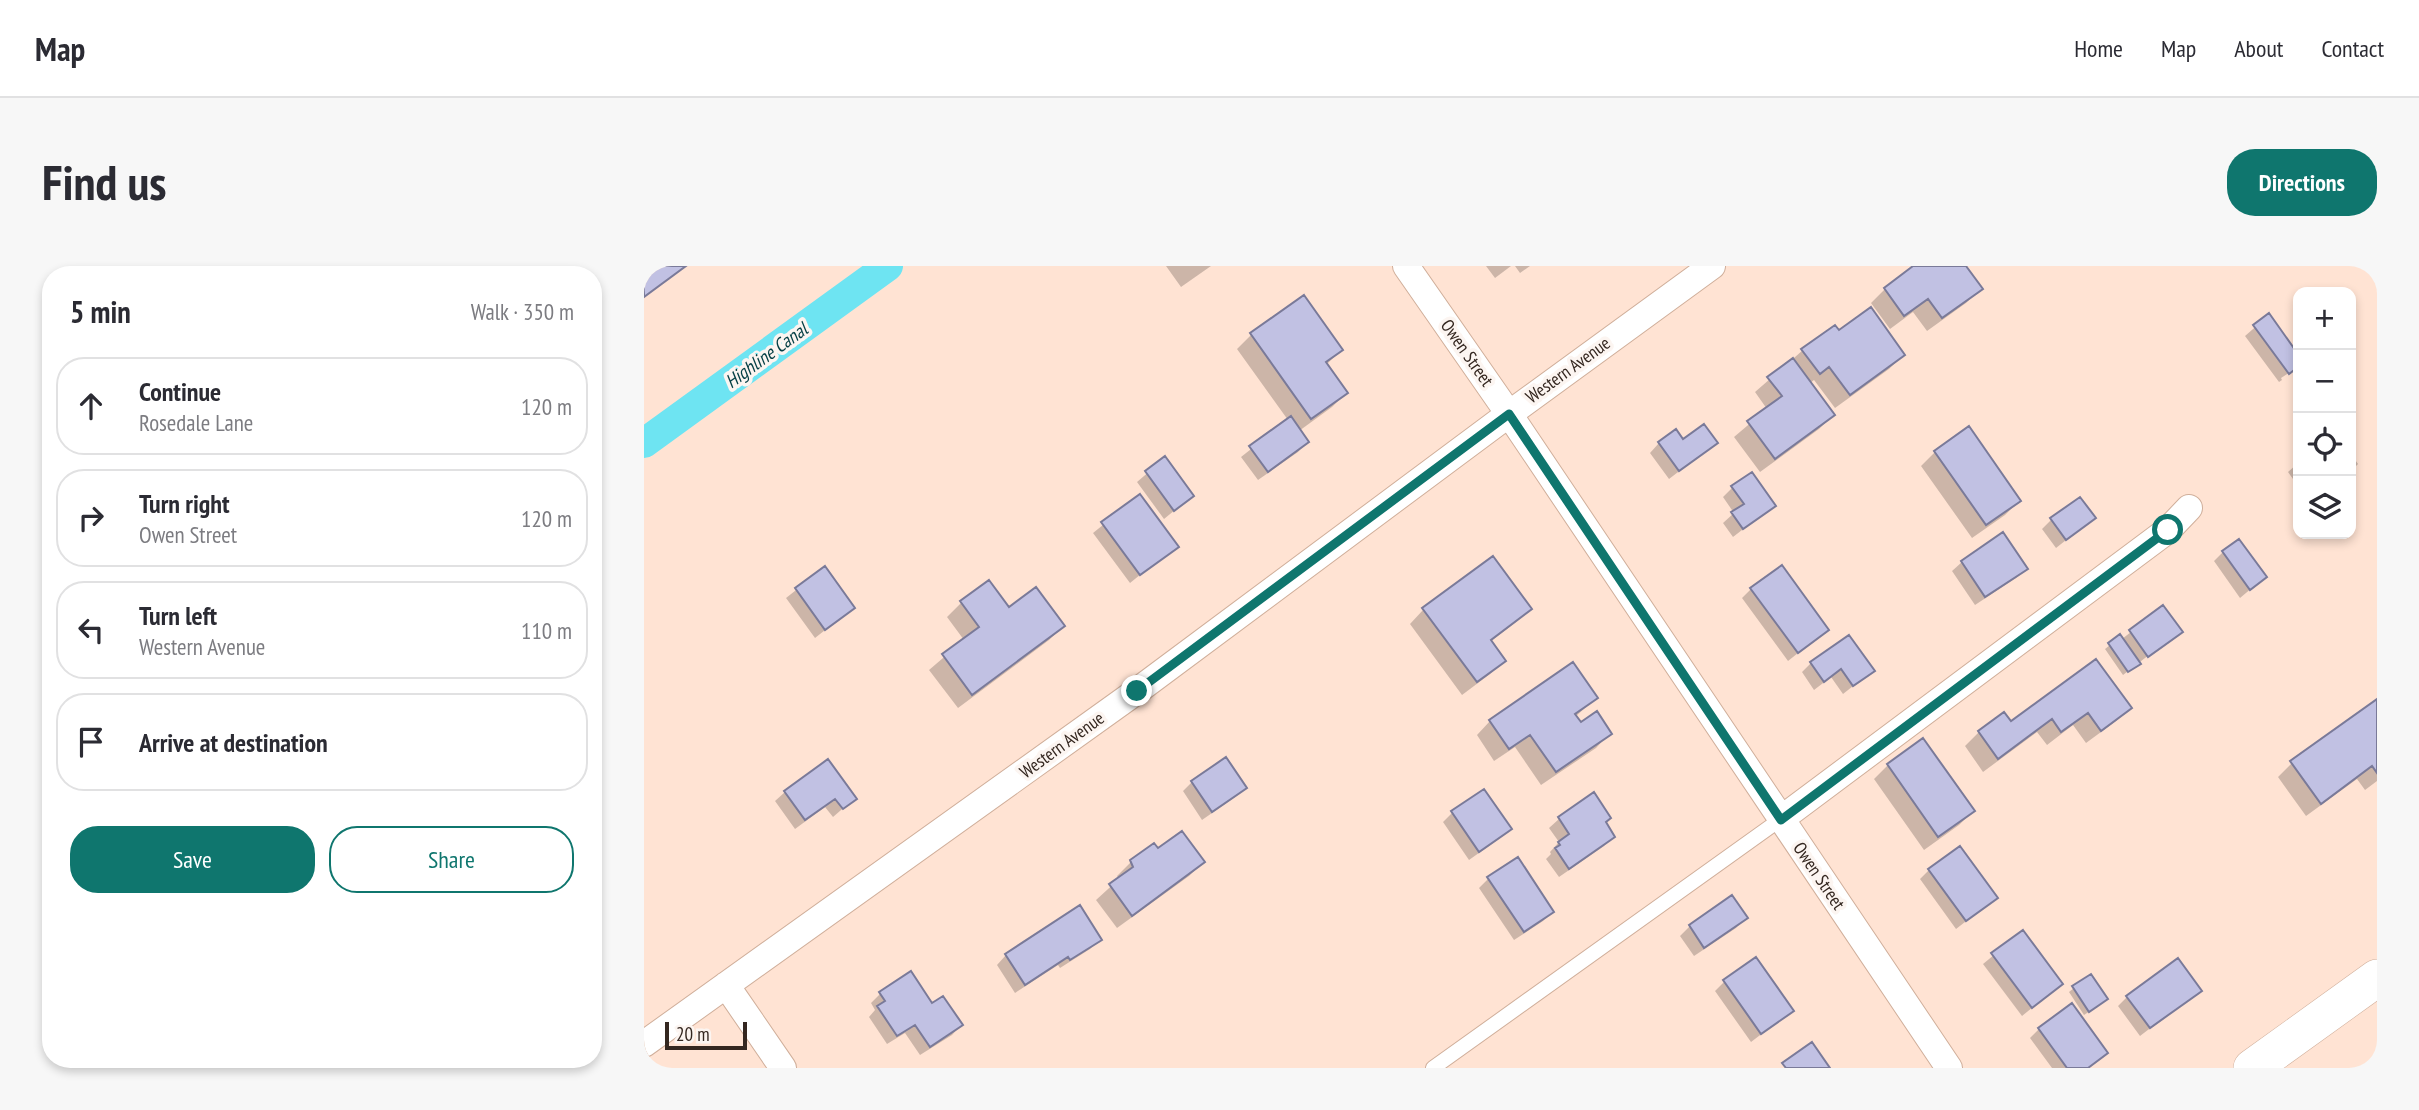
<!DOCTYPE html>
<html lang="en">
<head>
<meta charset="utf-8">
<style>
	body { margin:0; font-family:"PT Sans Narrow",sans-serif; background:#f7f7f7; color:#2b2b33 }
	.controls { position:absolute; right:21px; top:21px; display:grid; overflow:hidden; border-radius:14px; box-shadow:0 4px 10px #0003 }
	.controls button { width:63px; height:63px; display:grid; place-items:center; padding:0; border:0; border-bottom:2px solid #e1e1e2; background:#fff; color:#2b2b33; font:35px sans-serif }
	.scale { position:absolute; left:21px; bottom:18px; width:82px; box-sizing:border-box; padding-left:7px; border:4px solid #342720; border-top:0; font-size:19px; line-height:24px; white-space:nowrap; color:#342720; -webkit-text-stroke:5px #fcf5f1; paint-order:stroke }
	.stop { position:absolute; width:21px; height:21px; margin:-16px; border:5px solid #0f766e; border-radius:50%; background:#fff }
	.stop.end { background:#0f766e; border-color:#fff; box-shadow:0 2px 7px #0008 }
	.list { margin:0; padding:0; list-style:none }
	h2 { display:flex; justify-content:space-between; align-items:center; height:91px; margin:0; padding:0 28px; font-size:30px }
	h2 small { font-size:23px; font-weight:400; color:#7c7c81 }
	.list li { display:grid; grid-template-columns:46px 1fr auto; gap:21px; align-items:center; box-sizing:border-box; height:98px; margin:0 14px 14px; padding:0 14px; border:2px solid #e1e1e2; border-radius:28px }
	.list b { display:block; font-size:26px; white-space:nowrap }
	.list p { margin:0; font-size:23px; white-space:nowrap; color:#7c7c81 }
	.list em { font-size:23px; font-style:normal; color:#7c7c81 }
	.actions { display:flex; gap:14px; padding:21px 28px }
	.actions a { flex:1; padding:16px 0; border:2px solid #0f766e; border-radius:28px; text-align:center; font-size:24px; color:#0f766e }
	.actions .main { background:#0f766e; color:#fff }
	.icon { flex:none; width:38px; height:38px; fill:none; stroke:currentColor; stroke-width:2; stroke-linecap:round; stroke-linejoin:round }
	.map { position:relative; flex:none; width:1733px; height:802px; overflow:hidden; border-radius:28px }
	header { display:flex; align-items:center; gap:42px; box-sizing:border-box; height:98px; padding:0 35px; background:#fff; border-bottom:2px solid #e1e1e2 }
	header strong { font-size:33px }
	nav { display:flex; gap:38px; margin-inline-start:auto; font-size:24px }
	.intro { display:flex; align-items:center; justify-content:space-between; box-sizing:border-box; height:168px; padding:0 42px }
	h1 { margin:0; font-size:49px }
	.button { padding:18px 32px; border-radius:28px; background:#0f766e; color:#fff; font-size:24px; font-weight:700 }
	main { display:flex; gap:42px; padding:0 42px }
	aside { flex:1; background:#fff; border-radius:28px; box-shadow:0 4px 10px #0003 }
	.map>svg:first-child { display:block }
</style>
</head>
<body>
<header>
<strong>Map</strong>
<nav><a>Home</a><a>Map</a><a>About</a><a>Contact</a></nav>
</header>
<div class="intro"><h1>Find us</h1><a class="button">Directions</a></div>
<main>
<aside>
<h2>5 min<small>Walk · 350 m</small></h2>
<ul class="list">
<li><svg class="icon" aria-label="ahead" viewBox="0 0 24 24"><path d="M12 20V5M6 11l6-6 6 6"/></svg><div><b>Continue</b><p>Rosedale Lane</p></div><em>120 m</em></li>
<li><svg class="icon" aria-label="right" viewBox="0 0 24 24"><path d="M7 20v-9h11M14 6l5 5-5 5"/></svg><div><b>Turn right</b><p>Owen Street</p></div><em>120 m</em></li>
<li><svg class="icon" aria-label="left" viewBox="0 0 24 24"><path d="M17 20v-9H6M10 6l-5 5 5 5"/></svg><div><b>Turn left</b><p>Western Avenue</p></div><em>110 m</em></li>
<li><svg class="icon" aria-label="arrive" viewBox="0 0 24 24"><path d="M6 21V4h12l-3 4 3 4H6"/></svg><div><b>Arrive at destination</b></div></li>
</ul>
<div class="actions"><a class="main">Save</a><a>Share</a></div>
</aside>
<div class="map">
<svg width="1733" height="802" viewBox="0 0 1733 802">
	<rect width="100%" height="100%" fill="#ffe3d3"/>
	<path fill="#0003" d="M522,0h45l-30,21z
		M842,0h25l-16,12z
		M871,0h15l-10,7z
		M1272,0h48l16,23 -14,14 -39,28 -14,-19 -23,17 -19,-26 14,-14z
		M659,31l38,53 -15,15 20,28 -14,14 -33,24 8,11 -9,10 -40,28 -17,-23 47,-37 -51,-71 14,-14z
		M1624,50l30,42v9l-17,11 1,2 -3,2 -34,-46z
		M1195,66l64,23 -14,14 -54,39 -21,-28 -4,3 23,32 -14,14 -59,43 -26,-35 33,-28 -12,-17 48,-42z
		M1038,175l34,2 -47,36 -19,-26 9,-10z
		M1291,186l84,49 -14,14 -33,23 -51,-72z
		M1707,188l7,10 -7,7z
		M521,192l27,38 -28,23 -27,-37z
		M1654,197v23l-10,-14z
		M1088,222l41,18 -40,31 -10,-14 11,-10 -11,-16z
		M495,230l37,50 -46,37 -37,-50z
		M1450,252l-38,30 -14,-19 9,-9z
		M1579,286l42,25 -25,21 -26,-37z
		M1318,296l64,7 -10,9 -41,27 -23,-34z
		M180,302l29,40 -38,30 -29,-40z
		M344,316l21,28 54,16 -14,14 -91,68 -29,-38 35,-30 -17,-23 14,-14z
		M1107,323l76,41 -39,31 -46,-63z
		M1519,341l17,24 -57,44 -18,-26 15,-12 2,2z
		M886,343l-14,13 -26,20 13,18 -13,14 -28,21 -52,-71 13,-14z
		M1167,397l61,8 -29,23 -12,-17 -17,13 -12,-18z
		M952,432l-21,19 6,8 28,9 -13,14 -55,37 -26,-38 -21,14 -17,-26 13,-14z
		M1733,435v80l-12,9 -8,-11 -51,37 -28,-39 14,-14z
		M1486,441l-14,14 -30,22 -13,-18 -26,20 -10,-13 -54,40 -18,-26 14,-14 25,-18 7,9z
		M1244,499l85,46 -14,14 -35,25 -50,-71z
		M548,516l53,6 -10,9 -33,23 -19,-29z
		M141,526l70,6 -22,19 -8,-10 -30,22 -20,-28z
		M949,529l11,28 9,13 -9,10 -45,31 -13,-18 5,-5 -1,-2 9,-10 -10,-14 10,-9z
		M808,547l58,15 -10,10 -31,22 -26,-38z
		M510,579l4,6 45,11 -14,14 -72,52 -21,-28 23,-21 -2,-3 14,-14z
		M1285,604l67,28 -40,31 -36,-50z
		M845,612l63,33 -9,10 -29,19 -35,-52z
		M1087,631l14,21 -9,10 -42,28 -14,-20 10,-10z
		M1378,666l39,52 -39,32 -39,-52z
		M456,673l-10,10 -30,19 -2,-3 -43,28 -18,-28 9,-10z
		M1080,716l68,29 -41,31 -36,-51z
		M1430,722l28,15 -18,12 -15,-23z
		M1555,725l-59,45 -22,-30 9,-9z
		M236,728l52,11 29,20 -9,10 -32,20 -15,-22 -18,11 -18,-27 6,-7 -4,-7z
		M1395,763l67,24 -17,15h-37l-22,-30z"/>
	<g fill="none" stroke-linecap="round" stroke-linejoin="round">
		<path stroke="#6ee4f2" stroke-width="30" d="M0,177l244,-177"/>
	</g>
	<path fill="#c1c1e3" stroke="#7a7a99" stroke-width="2" d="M0,0h42l-42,31z
		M1269,0h53l17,23 -41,29 -14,-19 -24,17 -20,-28z
		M660,29l39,55 -17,12 22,31 -37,26 -61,-86z
		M1227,41l34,48 -55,40 -21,-28 -9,7 -19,-25 34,-24 4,5z
		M1625,47l29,41v13l-9,7 -36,-49z
		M1149,92l42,57 -60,44 -28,-38 35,-25 -15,-19z
		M647,150l18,26 -41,30 -19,-26z
		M1060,158l14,19 -39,28 -21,-29 18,-13 7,10z
		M1325,160l52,75 -35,24 -52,-74z
		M521,190l29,40 -20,15 -29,-40z
		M1108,206l24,34 -33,23 -12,-17 13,-8 -13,-18z
		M496,228l39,53 -39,28 -39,-53z
		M1436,231l16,21 -30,22 -16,-22z
		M1359,266l25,37 -43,28 -24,-36z
		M1595,273l28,38 -17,13 -28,-39z
		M849,290l39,53 -41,31 15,21 -29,21 -55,-74z
		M1138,299l47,65 -31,23 -48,-65z
		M181,300l30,42 -30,22 -30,-42z
		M345,314l20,27 27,-20 29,39 -93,69 -30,-41 37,-27 -19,-26z
		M1519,339l20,27 -35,25 -19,-27z
		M1476,368l21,30 -13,8 -20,-29z
		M1205,369l26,36 -22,15 -12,-17 -17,13 -14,-20z
		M1452,393l36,49 -31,23 -13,-18 -27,19 -9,-13 -54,40 -20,-28 26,-19 7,9z
		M929,396l25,36 -23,16 6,8 16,-11 15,23 -56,38 -26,-37 -21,14 -20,-29z
		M1733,433v74l-5,-7 -51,38 -31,-43z
		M1279,472l52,73 -37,26 -51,-73z
		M582,491l21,31 -35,24 -21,-31z
		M184,493l29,40 -14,10 -8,-10 -30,21 -21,-29z
		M840,523l28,40 -33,23 -28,-41z
		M950,526l17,26 -5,4 9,15 -46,32 -14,-21 5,-3 -2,-3 11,-8 -11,-17z
		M538,565l23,31 -73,54 -23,-32 24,-17 -3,-7 24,-17 4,5z
		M1316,580l38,52 -32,23 -38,-52z
		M874,591l36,55 -30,20 -37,-55z
		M1088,629l16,23 -44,30 -15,-23z
		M436,639l22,35 -32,20 -2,-3 -43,28 -20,-31z
		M1379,664l40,54 -31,24 -41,-55z
		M1112,691l38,54 -33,23 -38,-54z
		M1534,692l24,33 -52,37 -24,-32z
		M267,705l21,32 11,-7 20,29 -33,22 -15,-22 -18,11 -20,-30 8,-5 -6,-9z
		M1447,708l17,25 -19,13 -17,-26z
		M1428,737l36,50 -20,15h-21l-29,-40z
		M1168,776l18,26h-44l-4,-5z"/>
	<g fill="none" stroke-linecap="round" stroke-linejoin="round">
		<defs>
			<path id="lane" d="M789,802l348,-249"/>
			<path id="street" d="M762,0l103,148 440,654
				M1137,553l387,-289 21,-22
				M82,719l57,83
				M0,778l493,-353 372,-277 203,-148"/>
			<path id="secondary" d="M1608,802l125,-90"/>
		</defs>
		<use href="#lane" stroke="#d0af9b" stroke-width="16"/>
		<use href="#street" stroke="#d0af9b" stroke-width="28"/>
		<use href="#secondary" stroke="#d0af9b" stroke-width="38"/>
		<use href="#lane" stroke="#fff" stroke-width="14"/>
		<use href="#street" stroke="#fff" stroke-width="26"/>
		<use href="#secondary" stroke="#fff" stroke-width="37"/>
	</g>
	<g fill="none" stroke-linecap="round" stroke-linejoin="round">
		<path stroke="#0f766e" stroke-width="9" d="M493,425l372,-277 272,406 387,-290"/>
	</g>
	<g text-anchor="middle" stroke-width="7" stroke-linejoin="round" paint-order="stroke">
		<g font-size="18" fill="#342720" stroke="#fcf5f1">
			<text transform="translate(823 87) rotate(55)" y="6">Owen Street</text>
			<text transform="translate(924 104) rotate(-36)" y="6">Western Avenue</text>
			<text transform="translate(418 479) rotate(-36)" y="6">Western Avenue</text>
			<text transform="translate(1175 610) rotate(56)" y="6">Owen Street</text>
		</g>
		<g font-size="19" font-style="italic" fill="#033e44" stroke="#fcf5f1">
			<text transform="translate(122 89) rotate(-36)" y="7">Highline Canal</text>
		</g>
	</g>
</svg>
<div class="controls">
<button>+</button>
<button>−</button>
<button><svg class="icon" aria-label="locate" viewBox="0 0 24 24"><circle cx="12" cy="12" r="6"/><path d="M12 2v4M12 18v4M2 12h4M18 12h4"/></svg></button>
<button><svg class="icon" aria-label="layers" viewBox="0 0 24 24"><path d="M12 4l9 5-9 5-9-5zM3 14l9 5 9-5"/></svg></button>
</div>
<div class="scale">20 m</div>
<div class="stop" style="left:1524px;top:264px"></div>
<div class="stop end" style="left:493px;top:425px"></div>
</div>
</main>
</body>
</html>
